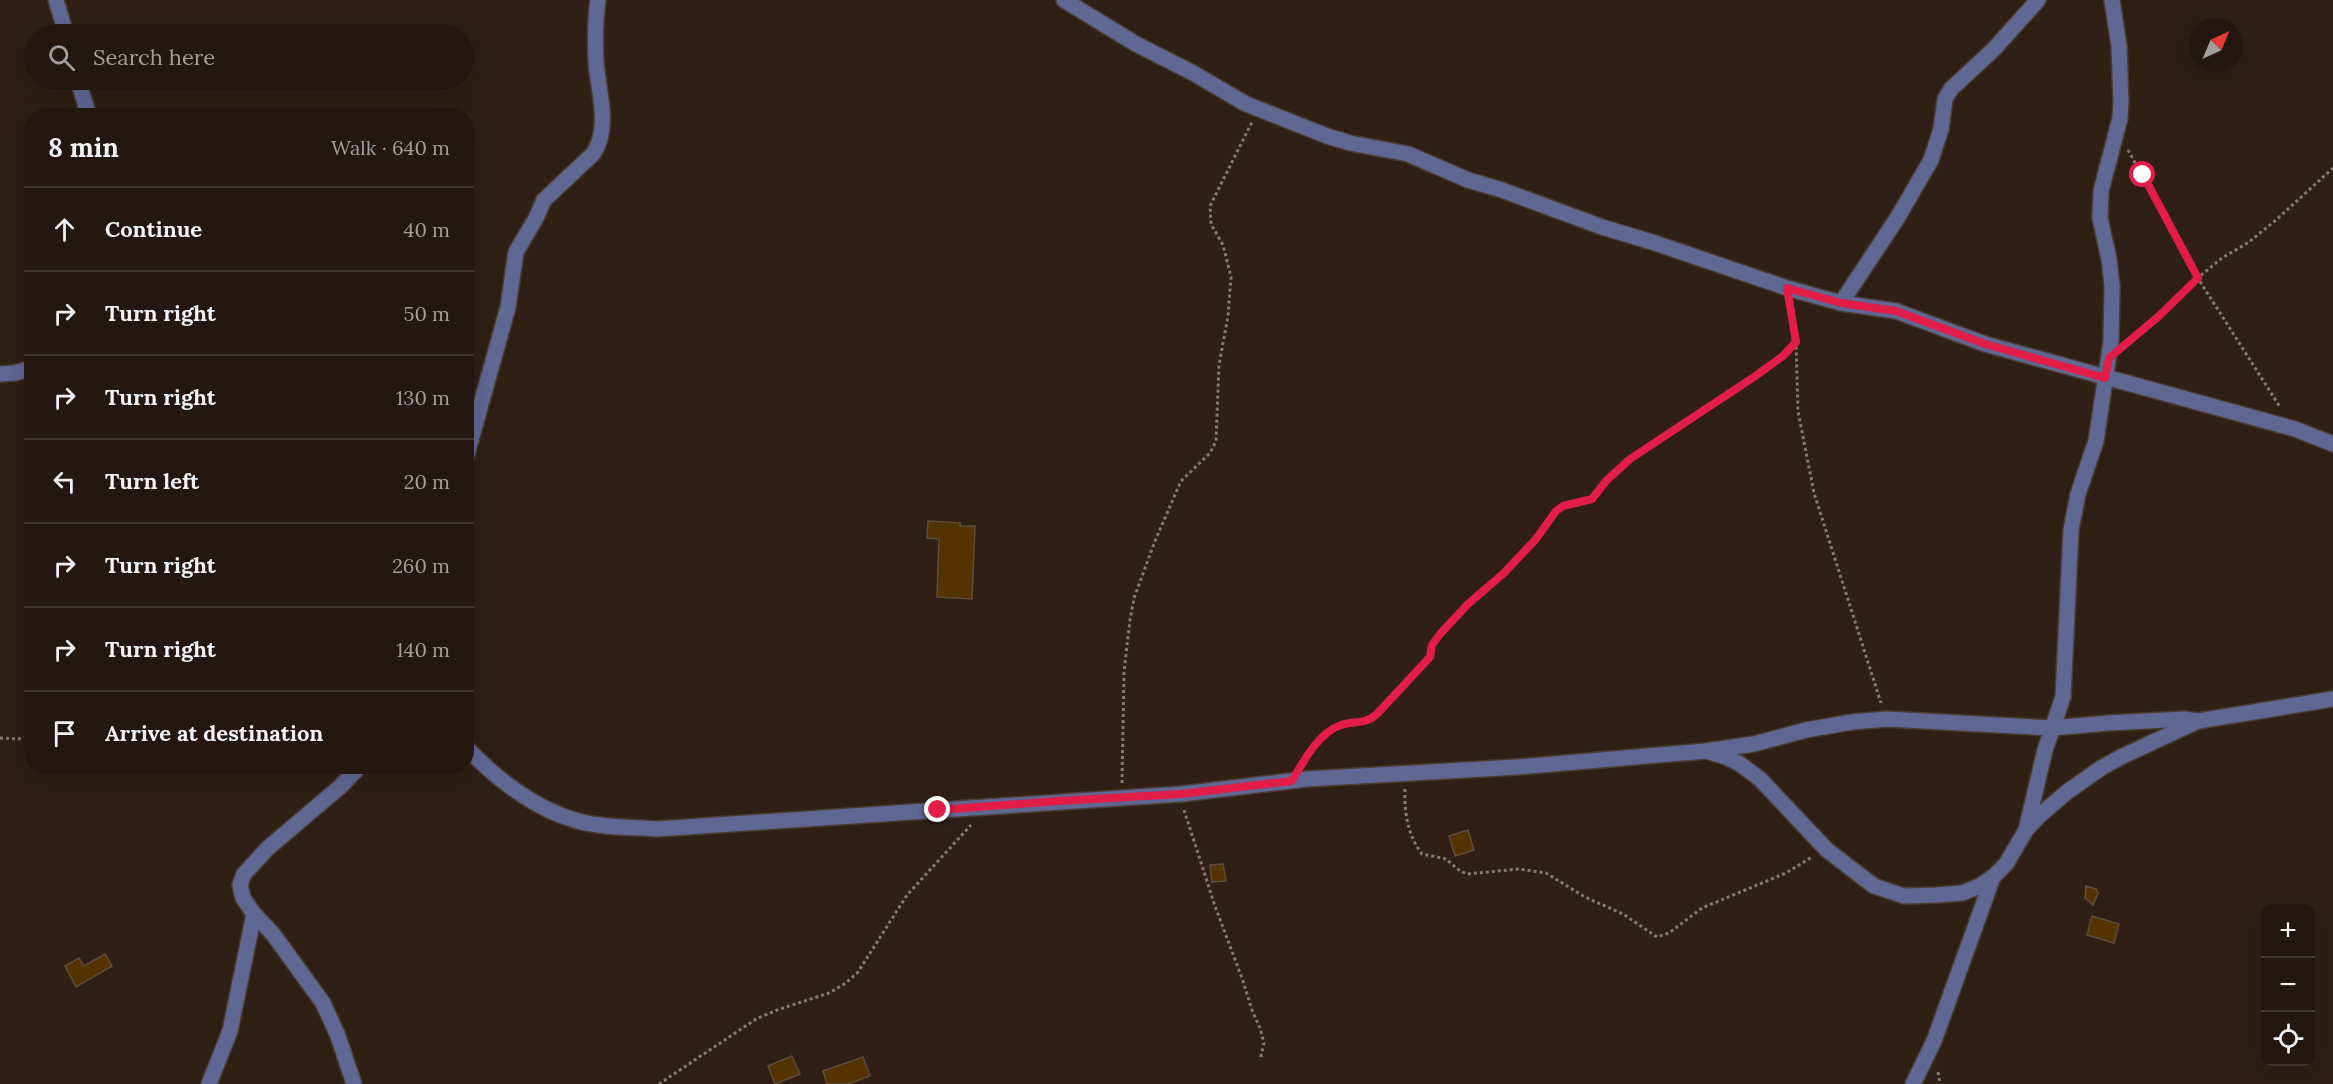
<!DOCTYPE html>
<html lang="en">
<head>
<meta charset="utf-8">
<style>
	body { margin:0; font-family:Lora,serif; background:#2f241e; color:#f1f3f6 }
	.controls { position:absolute; right:18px; bottom:18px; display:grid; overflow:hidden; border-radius:12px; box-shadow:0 6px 24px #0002 }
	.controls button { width:54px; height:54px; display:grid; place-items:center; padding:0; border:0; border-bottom:2px solid #403630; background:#231710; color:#f1f3f6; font:30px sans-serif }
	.compass { position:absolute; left:2189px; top:18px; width:54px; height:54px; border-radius:50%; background:#231710; box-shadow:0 6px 24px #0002; rotate:44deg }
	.stop { position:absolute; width:18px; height:18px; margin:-14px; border:4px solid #e11d48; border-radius:50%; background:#fff }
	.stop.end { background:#e11d48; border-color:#fff; box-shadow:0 2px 6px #0008 }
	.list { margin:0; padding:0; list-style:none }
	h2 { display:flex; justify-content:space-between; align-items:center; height:78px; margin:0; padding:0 24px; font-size:26px }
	h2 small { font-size:20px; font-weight:400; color:#a39f9f }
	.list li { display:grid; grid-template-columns:39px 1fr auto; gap:18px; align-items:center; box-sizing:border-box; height:84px; padding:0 24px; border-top:2px solid #403630 }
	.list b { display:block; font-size:22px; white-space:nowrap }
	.list em { font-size:20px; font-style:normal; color:#a39f9f }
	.icon { flex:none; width:33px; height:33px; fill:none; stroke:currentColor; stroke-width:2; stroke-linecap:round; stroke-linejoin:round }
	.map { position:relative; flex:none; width:2333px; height:1084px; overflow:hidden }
	.search { position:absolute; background:#231710; box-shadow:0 6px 24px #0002; left:24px; top:24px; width:450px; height:66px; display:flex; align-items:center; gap:15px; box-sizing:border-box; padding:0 21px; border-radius:33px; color:#a39f9f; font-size:22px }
	.panel { position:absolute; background:#231710; box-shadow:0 6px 24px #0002; left:24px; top:108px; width:450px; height:666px; border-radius:24px }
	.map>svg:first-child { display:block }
</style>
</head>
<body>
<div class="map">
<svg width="2333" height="1084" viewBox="0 0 2333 1084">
	<rect width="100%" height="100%" fill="#2f1f15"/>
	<path fill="#543300" stroke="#5b4d3e" stroke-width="1.5" d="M928,521l32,2v3h15l-3,73 -35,-2 2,-58 -12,-1z
		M1468,830l6,20 -19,6 -6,-20z
		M1223,864l3,17 -14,1 -2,-17z
		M2086,886l10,3 2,4 -5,12 -8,-7z
		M2092,916l27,8 -5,19 -27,-8z
		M105,954l7,12 -36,21 -11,-21 14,-8 5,8z
		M792,1056l8,18 -25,10 -7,-18z
		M863,1057l7,19 -22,8h-21l-4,-13z"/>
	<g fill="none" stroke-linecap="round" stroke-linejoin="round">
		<defs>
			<path id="minor" d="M1064,0l72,44 57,29 53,31 81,32 23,7 58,11 60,26 34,10 100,37 53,16 132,45 54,15 55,8 89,33 310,85 38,15
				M1841,303l57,-86 33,-57 10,-31 4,-30 6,-10 43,-40 44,-49
				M0,374l15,-1 17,-5
				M466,458l42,-151 8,-55 20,-34 8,-18 49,-46c18,-26 5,-63 3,-92 -1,-21 -1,-41 2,-62
				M1706,751l48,-7 52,-14 46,-8 35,-3 165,9 56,-5 76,-4 14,2
				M2026,830l19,-80 18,-53 8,-167 7,-36 18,-53 15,-100 1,-55 -3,-27 -9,-41 1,-27 19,-73 1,-16 -2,-56 -7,-46
				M209,1084l21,-53 24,-117
				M354,1084l-16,-48 -15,-33 -50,-69 -19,-20 -11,-16 -3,-13 4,-11 24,-26 73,-62 19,-20
				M1913,1084l21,-43 59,-164"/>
			<path id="tertiary" d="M56,0l10,34
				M78,80l11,36
				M466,747c29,31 70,63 112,74 25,7 53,6 79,8l524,-35 126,-15 210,-12 189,-16 20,6 14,7 20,15 67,71 47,36 30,10 32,-1 26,-2 18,-7 13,-9 13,-13 20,-34 13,-14 28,-24 34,-24 20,-11 77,-36 135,-22"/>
		</defs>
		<use href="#minor" stroke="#4b3c33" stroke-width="18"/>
		<use href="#tertiary" stroke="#4b3c33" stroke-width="18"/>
		<path stroke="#887a71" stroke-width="3" stroke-dasharray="3 3" stroke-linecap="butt" d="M2128,150l71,130 81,127
			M1790,305l6,37 2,69 16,82 67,210
			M2126,344l46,-39 16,-19 34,-28 27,-16 27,-22 57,-52
			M0,738l18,1 14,-3
			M1303,763c11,-17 26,-36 46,-40 10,-2 19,-1 27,-8l54,-58 2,-12 8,-11 29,-29 35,-32 32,-34 20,-28 7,-5 29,-7 14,-18 24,-22 124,-82 29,-21 13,-14
			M1122,783l2,-111 6,-52 4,-22 21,-57 26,-60 29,-28 6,-12 3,-76 9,-49 3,-39 -8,-32 -12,-21 -1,-18 42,-84
			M1405,789c-1,23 3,47 17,65l24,5 14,12 7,3 52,-5 27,4 39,24 38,17 34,23 12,-4 33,-25 84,-35 26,-16
			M1184,810l31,96 28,75 9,29 8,18 4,15 -4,17
			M1938,1072l2,12
			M659,1084l97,-65 21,-9 52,-17 17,-10 12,-11 49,-77 64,-70"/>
		<use href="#minor" stroke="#5f6793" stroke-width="15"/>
		<use href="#tertiary" stroke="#5f6793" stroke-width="15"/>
	</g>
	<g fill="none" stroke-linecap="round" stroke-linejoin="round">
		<path stroke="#e11d48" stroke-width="8" d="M938,810l120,-9 123,-7 111,-13c11,-19 26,-48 49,-56 12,-4 25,-1 35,-10l54,-58 2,-12 8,-11 28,-30 36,-31 32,-34 20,-28 7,-5 29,-7 14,-18 24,-22 124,-82 29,-21 13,-14 -9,-54 54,15 55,8 89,33 120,34 4,-20 50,-42 39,-38 -55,-103"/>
	</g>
</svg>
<div class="controls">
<button>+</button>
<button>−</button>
<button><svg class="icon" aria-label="locate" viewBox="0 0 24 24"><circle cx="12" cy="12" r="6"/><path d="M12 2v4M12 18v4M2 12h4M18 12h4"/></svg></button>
</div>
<svg class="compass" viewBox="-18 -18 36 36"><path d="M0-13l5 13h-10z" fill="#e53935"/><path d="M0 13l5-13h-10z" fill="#a39f9f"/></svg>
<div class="stop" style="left:2143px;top:175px"></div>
<div class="stop end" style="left:938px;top:810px"></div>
<div class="search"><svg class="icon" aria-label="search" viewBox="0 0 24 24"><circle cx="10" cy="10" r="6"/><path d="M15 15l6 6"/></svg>Search here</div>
<section class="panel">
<h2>8 min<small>Walk · 640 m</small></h2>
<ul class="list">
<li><svg class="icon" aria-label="ahead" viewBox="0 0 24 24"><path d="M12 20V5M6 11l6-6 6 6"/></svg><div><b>Continue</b></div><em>40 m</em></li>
<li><svg class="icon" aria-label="right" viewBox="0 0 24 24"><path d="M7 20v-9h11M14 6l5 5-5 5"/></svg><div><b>Turn right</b></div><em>50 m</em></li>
<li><svg class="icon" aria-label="right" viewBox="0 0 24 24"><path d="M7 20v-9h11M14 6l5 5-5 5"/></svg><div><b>Turn right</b></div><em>130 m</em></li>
<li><svg class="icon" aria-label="left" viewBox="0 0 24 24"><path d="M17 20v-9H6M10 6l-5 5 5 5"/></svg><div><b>Turn left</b></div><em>20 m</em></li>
<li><svg class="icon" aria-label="right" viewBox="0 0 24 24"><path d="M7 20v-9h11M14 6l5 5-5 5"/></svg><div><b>Turn right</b></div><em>260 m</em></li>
<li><svg class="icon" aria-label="right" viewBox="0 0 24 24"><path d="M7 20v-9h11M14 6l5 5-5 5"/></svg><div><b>Turn right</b></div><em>140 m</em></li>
<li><svg class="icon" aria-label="arrive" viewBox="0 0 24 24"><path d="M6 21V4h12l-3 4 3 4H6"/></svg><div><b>Arrive at destination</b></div></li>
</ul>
</section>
</div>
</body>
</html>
